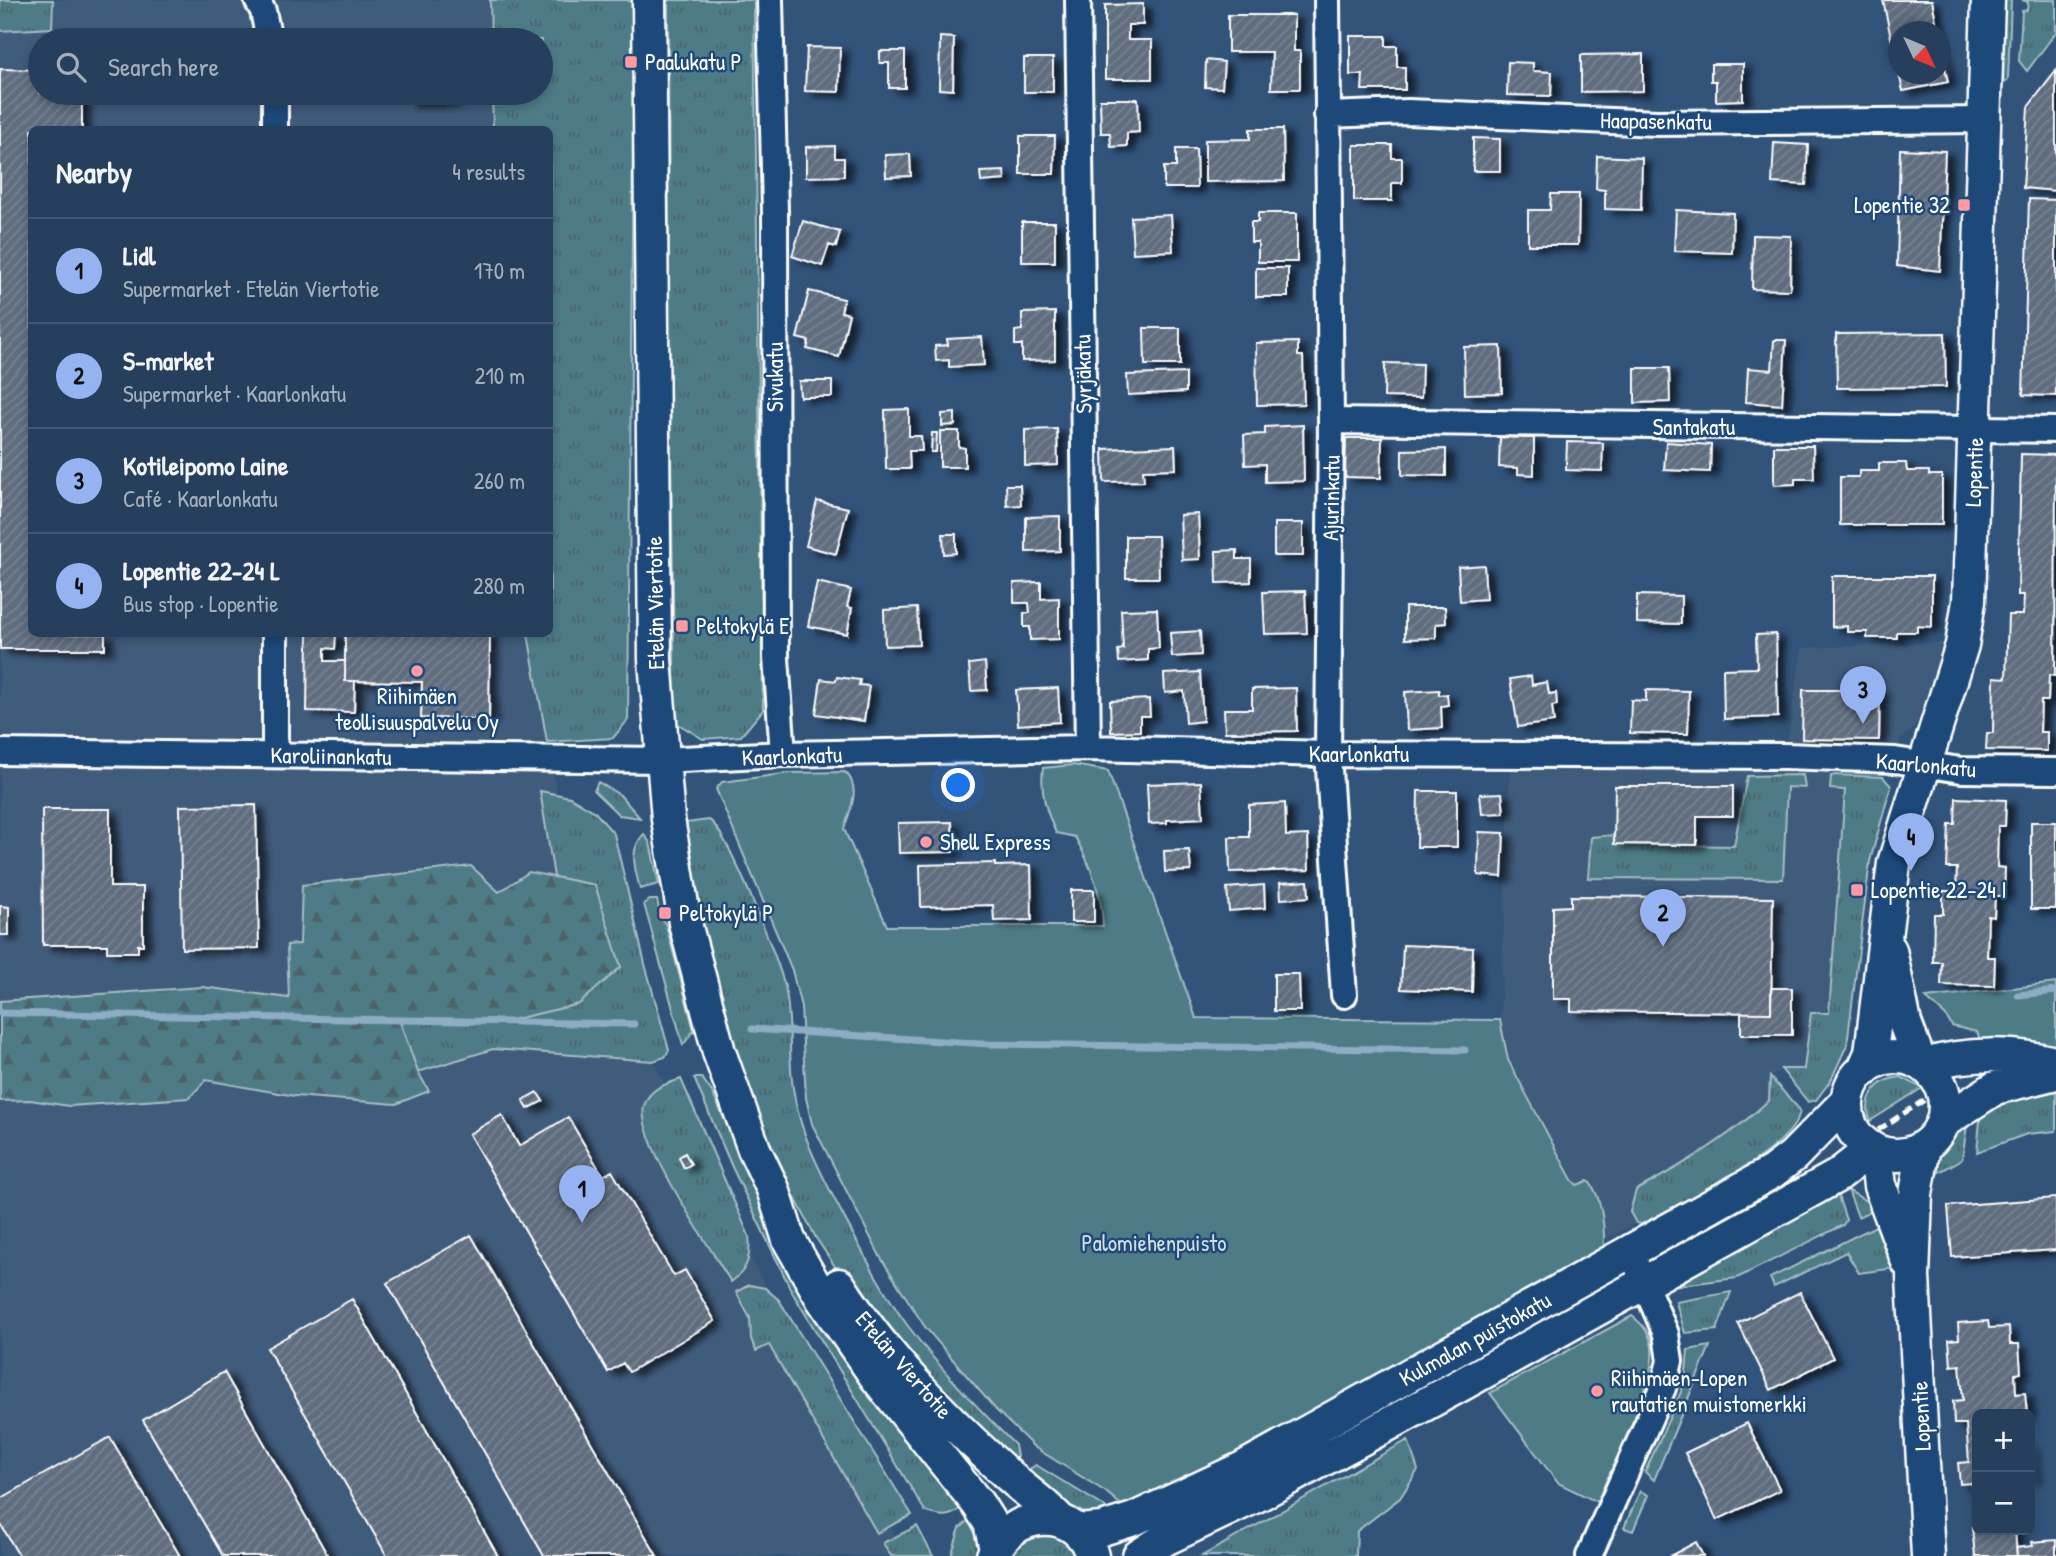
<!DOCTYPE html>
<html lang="en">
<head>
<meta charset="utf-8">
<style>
	body { margin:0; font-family:"Patrick Hand",sans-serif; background:#324a65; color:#f1f3f6 }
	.controls { position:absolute; right:21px; bottom:21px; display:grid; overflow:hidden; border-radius:10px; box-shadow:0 4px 10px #0003 }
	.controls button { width:63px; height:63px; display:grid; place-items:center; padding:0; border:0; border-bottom:2px solid #425872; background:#263f5c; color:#f1f3f6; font:35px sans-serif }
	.compass { position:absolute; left:1888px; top:21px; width:63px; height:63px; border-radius:50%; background:#263f5c; box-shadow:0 4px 10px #0003; rotate:134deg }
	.you { position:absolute; left:959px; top:786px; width:24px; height:24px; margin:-18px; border:5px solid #fff; border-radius:50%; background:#1a73e8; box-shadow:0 0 0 10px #1a73e833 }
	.badge { display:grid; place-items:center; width:46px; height:46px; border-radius:50%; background:#95b2f1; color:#111; font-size:23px; font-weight:700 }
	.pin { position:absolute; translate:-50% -58px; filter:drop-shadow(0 2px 4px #0008) }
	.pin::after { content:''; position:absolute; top:37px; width:24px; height:21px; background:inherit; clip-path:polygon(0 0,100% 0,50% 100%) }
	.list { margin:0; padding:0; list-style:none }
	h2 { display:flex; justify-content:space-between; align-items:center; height:91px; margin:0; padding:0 28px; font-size:30px }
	h2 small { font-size:23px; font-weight:400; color:#a4afbb }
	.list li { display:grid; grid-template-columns:46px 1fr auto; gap:21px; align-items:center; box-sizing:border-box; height:105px; padding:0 28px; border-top:2px solid #425872 }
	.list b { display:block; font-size:26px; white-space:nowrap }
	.list p { margin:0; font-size:23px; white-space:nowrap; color:#a4afbb }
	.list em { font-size:23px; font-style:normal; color:#a4afbb }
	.icon { flex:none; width:38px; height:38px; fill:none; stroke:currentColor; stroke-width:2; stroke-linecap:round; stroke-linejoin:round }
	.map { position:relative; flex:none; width:2056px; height:1556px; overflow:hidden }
	.search { position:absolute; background:#263f5c; box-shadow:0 4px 10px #0003; left:28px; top:28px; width:525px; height:77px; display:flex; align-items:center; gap:18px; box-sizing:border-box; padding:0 24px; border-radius:38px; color:#a4afbb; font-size:26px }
	.panel { position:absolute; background:#263f5c; box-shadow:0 4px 10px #0003; left:28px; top:126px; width:525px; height:511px; border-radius:10px }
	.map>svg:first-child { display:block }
</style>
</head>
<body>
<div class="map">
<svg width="2056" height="1556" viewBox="0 0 2056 1556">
	<defs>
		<pattern id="grass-tufts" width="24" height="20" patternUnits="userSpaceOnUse" patternTransform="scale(1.75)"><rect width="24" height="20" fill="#4d7c87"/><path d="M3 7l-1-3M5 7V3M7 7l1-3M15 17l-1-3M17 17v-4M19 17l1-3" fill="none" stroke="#4c646a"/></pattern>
		<pattern id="forest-firs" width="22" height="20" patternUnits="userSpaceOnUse" patternTransform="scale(1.75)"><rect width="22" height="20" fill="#4d7c87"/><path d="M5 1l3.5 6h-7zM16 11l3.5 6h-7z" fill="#4c646a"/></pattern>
		<pattern id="building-hatch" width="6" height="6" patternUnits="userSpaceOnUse" patternTransform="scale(1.75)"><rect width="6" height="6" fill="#5f6d7e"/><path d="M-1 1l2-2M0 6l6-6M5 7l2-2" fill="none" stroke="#778391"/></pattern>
		<filter id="shadow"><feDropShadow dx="8" dy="4.5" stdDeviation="3.5" flood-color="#0009"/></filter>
	</defs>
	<rect width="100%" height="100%" fill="#32547b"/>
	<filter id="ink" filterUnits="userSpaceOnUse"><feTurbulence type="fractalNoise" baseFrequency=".0143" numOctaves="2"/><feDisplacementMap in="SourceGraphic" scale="14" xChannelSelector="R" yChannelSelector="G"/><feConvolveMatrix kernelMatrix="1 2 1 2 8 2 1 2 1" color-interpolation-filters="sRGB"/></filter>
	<g filter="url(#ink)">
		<path fill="#405c7c" d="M0,0h490l1,40h-451v53h452l1,36 -461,1v504h496l8,55 62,308 55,64 105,211 148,284h-906z
			M1942,643l-14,51 -14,34 -14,11 -5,21 -63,-1 -2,29 15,1 -16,225h-18l-6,55 -24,1 -11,8 -1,22 -23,22 -69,46 -41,22 -4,28 4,5 -31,16 -3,-14 -30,-45 -64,-120 -8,-40 10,-245 5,-21 270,2 17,-108z"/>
		<path fill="url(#grass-tufts)" stroke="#a6bec3" stroke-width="2" d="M0,0h53l-1,28 -52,3z
			M490,0h138l6,5 -6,715 -15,18 -66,4 -19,-108h22v-504l-57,-1 -1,-36h49v-53h-50z
			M668,0h86l9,710 -22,26 -38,3 -28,-17 -6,-398z
			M2000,0h11l-3,79 -9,9z
			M2022,0h34v32l-29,39 -8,-10 3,-50 5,-1 1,-8z
			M1803,775l2,13 -18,-1 -4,92 -195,-1 3,-41 24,-2v9l119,2 13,-70z
			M1835,775l48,2 8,9 -21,75 -23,184 -16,35 -15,20 -8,2 -27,-33h23l7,-56h18l16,-223 -15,-1 1,-13z
			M598,782l22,13 20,23 -21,-3 -25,-24z
			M540,791l30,6 25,15 19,22 31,130 24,86 -4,7 -12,4 -160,-12 -75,23 -19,-53 108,2 88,-136 -41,-8z
			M709,820c17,8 73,147 77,172 6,32 2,64 7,96 6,42 24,77 43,114 22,41 44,86 72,124 32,43 69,81 107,119l2,12 -8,8 -165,-185 -28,-42 -24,-46 -42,-95 -16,-47 -25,-93 -24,-134z
			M644,834l6,9 9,41 -19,5c-5,-21 -12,-38 4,-55z
			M650,900h7l4,18 5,7 28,105 -11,15 -39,-141z
			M1770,1077l30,33c-4,41 -123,94 -158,114l-6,-1 -6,-11 6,-22c48,-25 94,-53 133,-90z
			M1901,1077l21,11 -52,33c-7,-24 6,-42 31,-44z
			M694,1078h8l10,14 61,134 194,277c-14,14 -23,16 -42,8l-133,-219 -60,-125z
			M681,1079l68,157c2,20 -1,34 -18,46 -20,-33 -95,-142 -87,-176 5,-18 22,-22 37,-27z
			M2056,1088v43l-29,3 -50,18 4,-43 9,-6z
			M1968,1119l-6,40 -33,19 17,-36z
			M1835,1187l11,33 -3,5 -106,53 -57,7 40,-33z
			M1848,1190l29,18 -19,9z
			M1884,1222l12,46 -37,5 -13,-21 -72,35 -4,-9z
			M749,1285l16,3 14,12 133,215 -35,18 -108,-188 -13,6 -5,-12 -1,-21 -14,-26z
			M1731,1292l-14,38 -32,3 -9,-31z
			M1710,1346l-56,134 -9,-8 40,-89 3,-33z
			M1408,1440l10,30 -18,28 -43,33 -1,25h-154z
			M1036,1465l69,42 8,9 -31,-3 -60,-39z
			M1640,1491l8,4 -15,36 -9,-3z
			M973,1517l6,25 -2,14h-26l9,-28z
			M917,1526l16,30h-42l-8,-13z
			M1042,1533l24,7 13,16h-68l9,-14z"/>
		<path fill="url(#forest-firs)" stroke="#a6bec3" stroke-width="2" d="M471,866l28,26 30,-20 66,13 26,82 -42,37 -72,17 -108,-2 19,53 11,19 -33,13 -101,-8 -89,-16 -17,18 -120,8 -39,-6 -30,1v-100l202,-14 87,11 -2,-53 13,-1 2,-59z"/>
		<path fill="#4d7c87" stroke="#a6bec3" stroke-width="2" d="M1073,765l35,6 88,247 304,2 8,40 64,120 5,5 11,-4c14,13 18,52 15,71l-145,87 -330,172 -22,-19 -72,-45 -38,-37 -71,-83 -44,-69 -69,-134 -6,-26 -5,-91 -9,-37 -76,-181 6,-7 69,-9 54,-1c17,15 5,38 -1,57l43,97h216c-1,-32 -12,-61 -28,-89l-19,-4c-10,-22 -16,-41 -13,-65z
			M2056,983v64h-73l-6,-15 -25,-6 -7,-11 -19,-17z
			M1632,1316c9,7 16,14 19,26 10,34 -39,125 -54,160l-39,-19 -68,-90z"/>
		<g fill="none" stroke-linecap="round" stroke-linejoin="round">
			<path stroke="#8dadc5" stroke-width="7" d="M2018,995l38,-4
				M0,1013l634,11
				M752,1029l237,15 476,6"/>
		</g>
		<path fill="url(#building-hatch)" stroke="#fff" stroke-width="2" filter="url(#shadow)" d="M1883,0h49l6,32h-40v39z
			M1143,4v21h-15v15h24v39h-47v-74z
			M1228,15h66v36h6v38h-29l1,-37h-44z
			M1350,36h36v10h11v21h8v23h-43l1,-15h-13z
			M940,37l14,1 -1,52 -14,-1z
			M1940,44l8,38 -45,9 -4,-17h41z
			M807,47l33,1 -1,44 -34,-1z
			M880,51h25v37h-16v-25h-9z
			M1643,54v37l-62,1v-37z
			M1024,58h29v34h-29z
			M1206,60l18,2 -2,26 -17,-1z
			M1508,62l25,1v8l19,1 -1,24 -44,-1z
			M1711,64h32v36l-27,1v-20h-5z
			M0,69l40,1v23h42v37h-50v504h73v15h-105z
			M2056,71v120l-33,-3 5,-81z
			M407,93h46v9h-46z
			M1100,99h38l1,33 -12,1v13l-16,1 -1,-14h-9z
			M1250,129h33l1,52 -79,1v-42l45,-1z
			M1020,136h35l-1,38h-34z
			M1473,138l27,1v32h-27z
			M1774,143l34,2 -2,40 -34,-2z
			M1354,145h38v13h10v25h-10v18h-38z
			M835,146v12h9v18l-38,1v-30z
			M1176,149h20l1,39h-33v-21h12z
			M1900,149l45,2 -5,120 -43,-5z
			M910,154l1,22 -25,1 -1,-22z
			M1597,156l45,2 -1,52 -36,-1v-19l-9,-1z
			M1004,171l1,9 -24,2 -1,-10z
			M1551,194h28l-1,51h-50v-35h22z
			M2029,199l27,1v196l-33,-1z
			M1676,210l57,3 -1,40 -58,-2z
			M1258,213h39v49h-39v-20h-7v-20h7z
			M1171,215l2,36 -40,2 -2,-36z
			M803,221l37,11 -4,15 -7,-2 -7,21 -30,-10z
			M1022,222h33v40h-33z
			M1753,235l38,1 -1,54 -38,-1z
			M1256,268h32v29h-32z
			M809,291l35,8 -3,13 8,2 -10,43 -32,-8 2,-8 -12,-3z
			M1055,312v48l-33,1v-16h-7v-14l7,-1v-17z
			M1144,328h36v37h-35z
			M1945,333l1,54 -109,1 -1,-54z
			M982,337l2,28 -35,2v-7l-13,1 -1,-15 13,-1 -1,-6z
			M1774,340h12l-4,65 -36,-3 2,-34 24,2z
			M1298,342v14h5l1,48 -47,1 -1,-62z
			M1501,346l1,47 -37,1 -1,-47z
			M1385,363l37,1 -1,34 -37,-1z
			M1635,368h34l1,34 -35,1z
			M1186,373v19l-58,3 -1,-20z
			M799,381h33v16h-32z
			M909,409v27h12l1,15h-13l1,18h-24l-1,-59z
			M955,413v12l-13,1v-12z
			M1303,425l1,56 -39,1v-18l-20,1 -1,-30 21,-1v-7z
			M1057,429l1,36 -33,1v-36z
			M940,431h19v16l6,1v19h-25z
			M932,433h5l-1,19h-5z
			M1500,437l34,1v37l-16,-1v-6l-19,-1z
			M1346,438h36l-1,40 -36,-1z
			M1567,442l36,1 -1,28 -36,-1z
			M1666,442l45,3 -1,27 -46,-2z
			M1175,446l1,23 -33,1 1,11 -40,1 -1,-33z
			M1774,446h39l1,33h-19v5l-21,1z
			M1446,449v27l-44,-1v-25z
			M2021,454l35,1 -1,221 -6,-1 -1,26h-7l-1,31h7v19l-61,-1 1,-17h6l1,-56 12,1 2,-63h15l1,-20h-6z
			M1879,463h27l1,8h22v4h13v50h-102v-48h19v-6h20z
			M1006,485h14l1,20 -14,1z
			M817,501l31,7 -12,46 -30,-8z
			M1198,514l2,45 -18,1 -2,-45z
			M1060,516v35l-34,1v-35z
			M1274,523h29v33h-29z
			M943,534h13v19l-12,1z
			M1126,536h32l1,42h-33z
			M1237,550v9h14v23l-34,1 -1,-32z
			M1484,565l2,34 -26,2 -2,-34z
			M1832,576h100v51l-15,-1v6h-20v6h-30v-6h-20v-6l-15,1z
			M817,582l34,8 -4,17 5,1 -5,26 -39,-8z
			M1041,582v17l18,-1v41l-29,1v-13h-6v-14h6l-1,-10h-15v-20z
			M1305,591l2,42 -42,1 -2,-42z
			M1637,595l44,1v28l-44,-1z
			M1405,607h40l1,16 -10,1v14l-31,1z
			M917,608l2,37 -34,1 -1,-36z
			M1157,609l2,39 -11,1v11l-29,2 -1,-12 5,-1 -2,-39z
			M1200,631l1,24 -29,2 -2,-24z
			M308,634h28l-1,15 -10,-1v13h20v20h10l-1,31 -47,-1z
			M345,634h145l-1,85 -68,-1 1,-36 -77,-1z
			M1776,634l2,83 -54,2 -1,-50 34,-1 -1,-33z
			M985,662l2,28 -16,1 -2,-27z
			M1200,672l3,49 -17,2 -2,-32 -19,2 -1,-19z
			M1531,676l1,9 15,-3 2,12 7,-1 1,12 -5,1 2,16 -36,5 -8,-48z
			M837,677l23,3 -1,5 10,1 -5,35 -48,-7 5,-35 15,2z
			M1058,688l2,34 -42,3 -2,-35z
			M1296,688l1,43 -72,1 -1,-23h28v-20z
			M1439,690v5l8,-1 1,11 -7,1 1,22 -35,2 -2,-38z
			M1646,690l43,1 -1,43 -58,-1 1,-33 15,1z
			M1803,690h77l-1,50 -77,-1z
			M1149,699l1,17h-10v15l-29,1 -1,-31z
			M1201,782l2,36 -36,2v3l-18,1 -2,-40z
			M1615,786h118v30h-36v29l-83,-1z
			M1418,791h39v56h-40z
			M1502,793l2,20 -22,1 -2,-20z
			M1956,798l50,2 -1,26h-7l-1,41 8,1 -1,28h-9l-1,21 -6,-1 -1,41h8l-1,29 -53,-1 1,-23h-9l1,-48h9v-23h13l1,-23h-10l2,-44h6z
			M1285,803l1,33 22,-1 1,35 -79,2 -1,-35h20v-32z
			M256,805l3,143 -77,1 -2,-143z
			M42,809h68v78h33v58h-5v7h-31v-7h-64z
			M952,822l1,30 -54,1 -1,-30z
			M2031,822h25v87h-25z
			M1479,832l25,1 -2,44 -24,-2z
			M1189,850l2,21 -26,1 -1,-21z
			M995,863v3l36,-1 1,55 -38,1 -1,-16 -72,2 -1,-42z
			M1308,881l1,16 -28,2 -1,-16z
			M1264,885l1,23 -36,3 -2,-23z
			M1071,890h23v32h-23z
			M1571,896l202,2 -2,115 -200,-2v-12h-18v-92l18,-1z
			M0,906l9,1v28h-9z
			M1403,945l70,3 -1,44 -71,-3z
			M1274,974h25l1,37h-26z
			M1771,988h21v47h-51v-22h30z
			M537,1092l6,9 -15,8 -5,-9z
			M502,1115l17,31 49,-29 35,59 9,-5 62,105 11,-6 30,51 -86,51 -6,-9 -15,9 -139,-238z
			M685,1153l6,11 -7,4 -5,-11z
			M2056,1198v52l-104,7 -4,-51z
			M471,1235l186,321h-113l-157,-273z
			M1800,1292l33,66 -62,32 -33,-67z
			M352,1299l146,257h-111l-120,-208z
			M1988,1321l1,7 20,-1 1,17h9l2,29 -6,1 1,20 9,-1 2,21h-50v87h-3l-2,-18 -12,1 -2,-21 11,-1 -3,-38h-12l-1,-23 10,-1 -3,-35 -9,1 -2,-26 10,-1 -1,-16z
			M224,1372l104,184h-105l-80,-136z
			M1747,1423l33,67 -63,30 -32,-67z
			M110,1437l70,119h-161l-19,-33v-24z
			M2030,1443l3,35h-3z
			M1972,1528l43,2 2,26h-42z
			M2056,1540v16h-39l-1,-8 17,-2 -1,-4z
			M1696,1542l7,14h-33z"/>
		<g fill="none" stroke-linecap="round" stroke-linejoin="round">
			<defs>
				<path id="minor" d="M257,0l6,11 6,29
					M770,0l5,212 1,446 7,96
					M1078,0l10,748
					M1327,0l4,421 -3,333 16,241
					M275,93v37
					M1327,115l81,-3 249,11 328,-3
					M1331,421l725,9
					M0,752l662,8 121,-6 305,-6 240,6 457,2 110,4 66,10 95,1
					M275,755v-121
					M1589,1556l74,-168 7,-27 -4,-27 -35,-82"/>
				<path id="tertiary" d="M649,0l6,660 13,159 17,104 34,129 35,97 19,40 16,51 34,60 53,77 102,127 12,19 6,26
					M1890,950l15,73 14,37
					M1847 1106a49 49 0 1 1 98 0a49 49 0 1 1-98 0Z
					M1925,1065c41,-13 89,-12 131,-2
					M1863,1071l8,-18 23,-190 68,-218 7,-44 19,-601
					M1943,1122l52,-34 61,-15
					M1924,1146l-8,48 -3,83 15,279
					M1876,1153l4,33 28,76
					M839,1285c45,71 106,133 168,189 17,16 37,29 53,46
					M1078,1531l24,-2 32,-10 109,-51 529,-296 21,-16 54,-55
					M993,1556c16,-47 86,-52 99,0
					M1139,1556l26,-17 95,-45 197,-107 380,-211 33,-26"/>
			</defs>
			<use href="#minor" stroke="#fff" stroke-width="30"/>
			<use href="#tertiary" stroke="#fff" stroke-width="37"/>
			<use href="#minor" stroke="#1f4a7a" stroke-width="24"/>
			<use href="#tertiary" stroke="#1f4a7a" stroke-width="32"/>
			<path stroke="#fff" stroke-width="5" stroke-dasharray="10 5" stroke-linecap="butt" d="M1878,1130l48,-31"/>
		</g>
	</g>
	<g fill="#ff9aa2" stroke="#1f4a7a" stroke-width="2.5">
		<rect x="624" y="55" width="14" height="14" rx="3.5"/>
		<rect x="1957" y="198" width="14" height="14" rx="3.5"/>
		<rect x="675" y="619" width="14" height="14" rx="3.5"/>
		<circle cx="417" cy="671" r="7"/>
		<circle cx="926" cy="842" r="7"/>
		<rect x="1850" y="883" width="14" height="14" rx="3.5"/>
		<rect x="658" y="906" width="14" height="14" rx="3.5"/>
		<circle cx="1597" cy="1391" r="7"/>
	</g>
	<g text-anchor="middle" stroke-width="5" stroke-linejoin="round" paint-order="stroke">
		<g font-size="23" fill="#fff" stroke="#1f4a7a" text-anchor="start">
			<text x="645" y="70">Paalukatu P</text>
			<text x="1950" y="213" text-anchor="end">Lopentie 32</text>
			<text x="696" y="634">Peltokylä E</text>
			<text x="417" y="704" text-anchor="middle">Riihimäen<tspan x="417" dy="26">teollisuuspalvelu Oy</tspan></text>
			<text x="940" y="850">Shell Express</text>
			<text x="1871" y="898">Lopentie 22-24 I</text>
			<text x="679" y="921">Peltokylä P</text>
			<text x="1611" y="1386">Riihimäen-Lopen<tspan x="1611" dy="26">rautatien muistomerkki</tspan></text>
		</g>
		<g font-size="23" fill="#fff" stroke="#1f4a7a">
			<text transform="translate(1656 121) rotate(1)" y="8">Haapasenkatu</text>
			<text transform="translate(1083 374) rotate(-91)" y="8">Syrjäkatu</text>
			<text transform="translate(775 377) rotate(-90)" y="8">Sivukatu</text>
			<text x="1694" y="435">Santakatu</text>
			<text transform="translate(1974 472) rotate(-88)" y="8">Lopentie</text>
			<text transform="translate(1331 498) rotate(-89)" y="8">Ajurinkatu</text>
			<text transform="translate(655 603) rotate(-91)" y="8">Etelän Viertotie</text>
			<text x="1359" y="762">Kaarlonkatu</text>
			<text transform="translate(331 756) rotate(1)" y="8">Karoliinankatu</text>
			<text transform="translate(792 756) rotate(-2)" y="8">Kaarlonkatu</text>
			<text transform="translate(1926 765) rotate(5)" y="8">Kaarlonkatu</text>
			<text transform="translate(1475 1339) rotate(-29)" y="8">Kulmalan puistokatu</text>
			<text transform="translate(904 1365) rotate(49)" y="8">Etelän Viertotie</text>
			<text transform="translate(1921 1416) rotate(-93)" y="8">Lopentie</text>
		</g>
		<g font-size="23" fill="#d2dee1" stroke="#1f4a7a">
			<text x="1154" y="1251">Palomiehenpuisto</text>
		</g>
	</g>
</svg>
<div class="controls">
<button>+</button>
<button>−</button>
</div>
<svg class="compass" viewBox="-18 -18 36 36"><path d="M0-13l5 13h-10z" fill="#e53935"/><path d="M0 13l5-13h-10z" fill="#a4afbb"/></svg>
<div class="you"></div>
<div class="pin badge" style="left:582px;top:1223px">1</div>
<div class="pin badge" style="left:1663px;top:947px">2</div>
<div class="pin badge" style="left:1863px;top:724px">3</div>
<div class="pin badge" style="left:1911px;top:871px">4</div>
<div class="search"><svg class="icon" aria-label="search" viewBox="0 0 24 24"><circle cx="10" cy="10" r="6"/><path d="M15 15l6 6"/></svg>Search here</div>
<section class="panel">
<h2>Nearby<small>4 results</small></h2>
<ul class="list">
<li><span class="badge">1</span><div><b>Lidl</b><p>Supermarket · Etelän Viertotie</p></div><em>170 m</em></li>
<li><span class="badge">2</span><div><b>S-market</b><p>Supermarket · Kaarlonkatu</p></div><em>210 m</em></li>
<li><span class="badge">3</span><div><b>Kotileipomo Laine</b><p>Café · Kaarlonkatu</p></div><em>260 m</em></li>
<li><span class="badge">4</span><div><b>Lopentie 22-24 L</b><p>Bus stop · Lopentie</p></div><em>280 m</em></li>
</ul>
</section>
</div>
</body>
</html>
